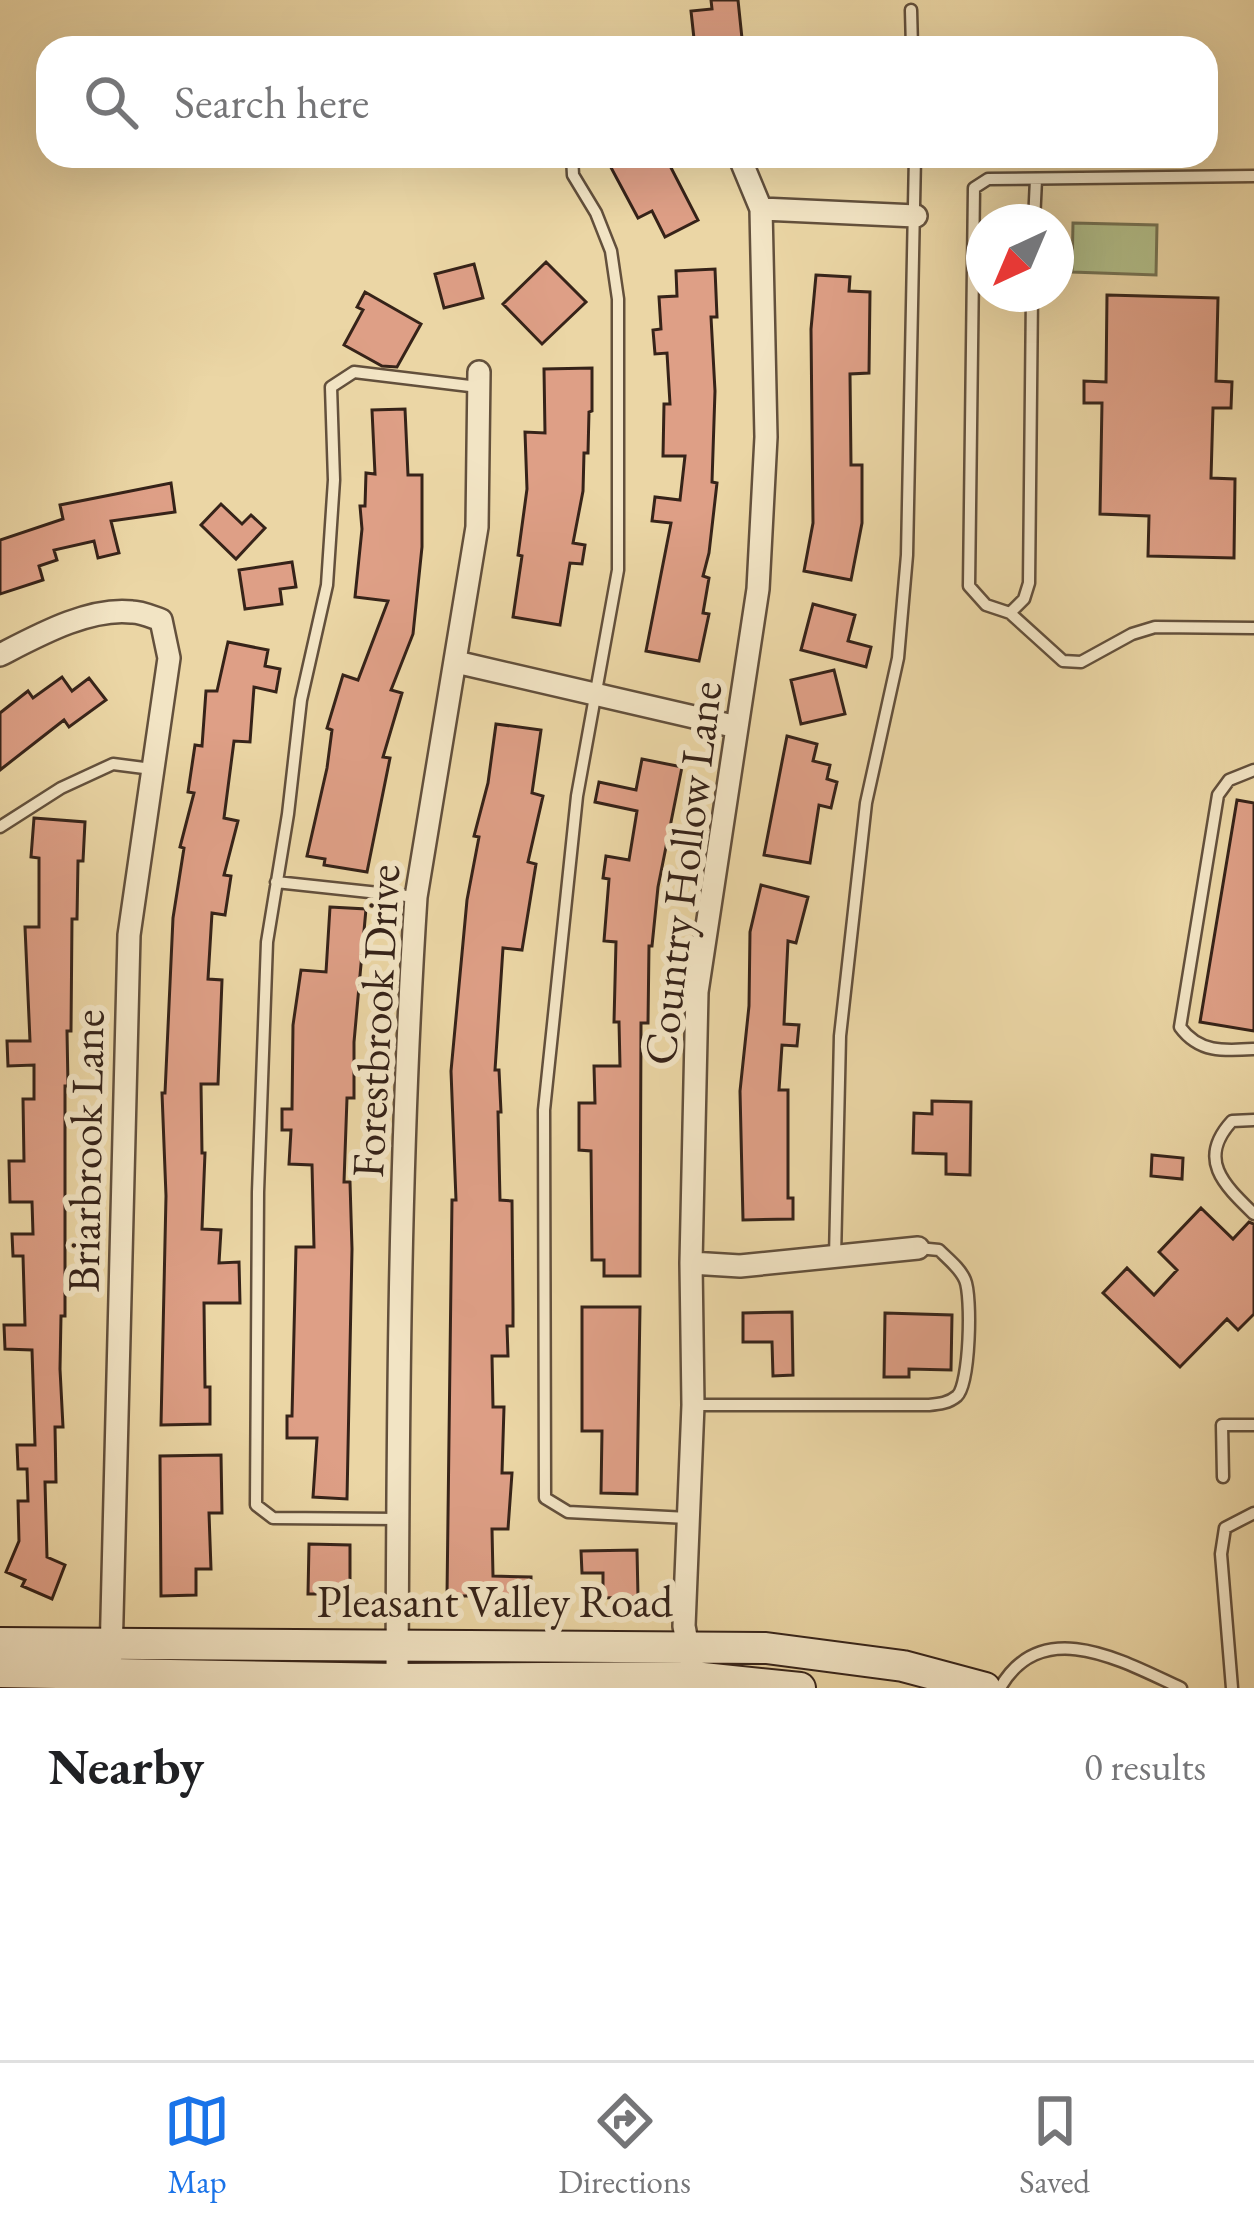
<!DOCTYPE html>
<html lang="en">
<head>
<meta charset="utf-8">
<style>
	body { margin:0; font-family:"EB Garamond",serif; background:#f6f6f6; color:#202124 }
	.compass { position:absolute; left:966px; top:204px; width:108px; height:108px; border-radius:50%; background:#fff; box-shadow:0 12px 48px #0002; rotate:224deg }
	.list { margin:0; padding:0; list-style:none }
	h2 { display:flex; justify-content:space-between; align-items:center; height:156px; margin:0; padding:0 48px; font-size:51px }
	h2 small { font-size:39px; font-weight:400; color:#757577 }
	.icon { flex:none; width:66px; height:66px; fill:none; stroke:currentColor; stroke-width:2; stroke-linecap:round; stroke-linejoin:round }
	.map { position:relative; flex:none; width:1254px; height:1688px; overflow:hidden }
	.search { position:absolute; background:#fff; box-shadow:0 12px 48px #0002; left:36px; right:36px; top:36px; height:132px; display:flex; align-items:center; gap:30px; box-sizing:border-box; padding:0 42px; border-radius:36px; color:#757577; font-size:45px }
	.sheet { height:372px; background:#fff }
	nav { display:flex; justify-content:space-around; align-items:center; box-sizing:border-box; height:168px; border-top:3px solid #e0e0e0; background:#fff; font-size:33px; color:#757577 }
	nav a { display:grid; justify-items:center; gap:6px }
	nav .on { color:#1a73e8 }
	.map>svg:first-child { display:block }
</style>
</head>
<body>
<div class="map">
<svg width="1254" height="1688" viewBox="0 0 1254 1688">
	<rect width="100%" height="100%" fill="#ebd6a5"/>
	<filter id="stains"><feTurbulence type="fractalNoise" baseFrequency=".00167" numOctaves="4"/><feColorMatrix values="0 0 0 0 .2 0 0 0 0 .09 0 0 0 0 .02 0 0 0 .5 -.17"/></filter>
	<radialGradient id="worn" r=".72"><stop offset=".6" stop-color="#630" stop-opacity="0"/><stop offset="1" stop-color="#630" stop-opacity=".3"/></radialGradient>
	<path fill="#b2bf8a" stroke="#747152" stroke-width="3" d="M1073,223l84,2 -1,50 -84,-3z"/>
	<path fill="#de9f86" stroke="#362319" stroke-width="3" d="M711,0h27l5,48h-48l-4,-37 21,-2z
		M621,156h44l33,64 -33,17 -13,-26 -14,7 -30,-56z
		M546,262l40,40 -44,42 -39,-40z
		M474,264l9,34 -39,10 -9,-34z
		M715,269l2,48h-6l4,74 -3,91 5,1 -8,70 -6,23 6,2 -6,35 6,1 -10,47 -53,-10 25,-128 -19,-2 3,-24 25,3 5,-44h-22l1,-52h6l-3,-51 -12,1 -2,-24 8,-1 -2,-32 18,-1 -1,-25z
		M816,275l34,2 -1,14 21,1 -1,81 -19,1 1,91h11v58l-11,57 -47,-9 9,-48 -2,-194z
		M365,292l56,32 -24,43 -15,-1 -38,-21 19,-35 -6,-3z
		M1107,295l111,3 -2,83 16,1 -1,26h-18l-2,70 24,1 -1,79 -86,-2 1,-40 -49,-2 2,-111h-18v-22l22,1z
		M592,368v43l-3,1 -1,41h-4l-1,38 -10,52 12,2 -3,19 -12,-1 -10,62 -47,-8 9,-61 -4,-1 9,-66 -2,-57 20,1 -1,-64z
		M405,409l3,66h14v72l-9,87 -22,56 11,3 -19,64 7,1 -23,114 -43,-7 1,-6 -18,-3 20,-88 5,-38 -5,-2 16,-53 15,5 30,-79 -33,-4 7,-68 -2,-23h5l1,-33 9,1 -3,-64z
		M171,483l4,29 -64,9 8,32 -21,5 -4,-17 -40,9 3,10 -18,6 4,14 -43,14v-54l63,-21 -3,-14z
		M221,504l21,20 9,-9 14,13 -29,31 -35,-34z
		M292,562l4,25 -16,2 2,15 -37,5 -6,-39z
		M813,604l42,11 -7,26 23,6 -5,20 -65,-17z
		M228,642l40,8 -3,16 15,3 -4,23 -22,-5 -4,55 -16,-1 -10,77 14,3 -14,54 7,1 -6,39 -13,-2 -4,66 14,1 -4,104h-17l1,69h3l-3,76 19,1 -2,33 20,-1 1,41h-36l1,84h5v37l-49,1 5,-229 -4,-103h3l8,-175 11,-70 -4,-1 14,-54 -6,-1 7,-47 7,1 4,-55h11z
		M834,670l11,44 -44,10 -10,-44z
		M62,677l10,14 17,-13 17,22 -37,27 -5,-7 -64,50v-57l28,-22 5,7z
		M496,724l45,6 -9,63 11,3 -15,66 8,2 -14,86 -19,-2 -8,122h4l2,42h-3l2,88 12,1 1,107v18h-6l1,30h-16l1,51h11l-2,66h10l-4,56h-16l1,47 38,1v19h-84l5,-396h4l-5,-129 16,-171 12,-63 -5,-1 14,-53z
		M787,736l30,8 -4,17 17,4 -3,14 10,3 -6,26 -12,-3 -9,58 -46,-8z
		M642,759l40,8 -24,120 -6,59h-3l-1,77h-7l-1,253h-36v-16h-12l-1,-109 -12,-1v-47h16l-1,-37h26l-1,-44h-5l2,-80 -12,-1 5,-62 -6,-1 3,-22 23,4 8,-49 -42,-9 4,-20 37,8z
		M1237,800l17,3v228l-54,-9z
		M34,818l51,4 -2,39h-5l-1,58h-5l-1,112h-4l1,55h-3v230h-4l-1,53 3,58h-8l1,55h-11l2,75 18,8 -13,34 -30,-13 3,-6 -19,-8 13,-31 -1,-40h10l-1,-32h-9l-1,-24h18l-3,-95 -27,-1 -1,-24h21l-2,-69h-10l-1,-22h21l-1,-32h-22l-1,-41h15l-1,-62h11v-34l-26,1 -1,-25h23l-5,-114h14v-69l-8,-1z
		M761,885l47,12 -12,46 -8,-2 -4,83 15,1 -2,21 -15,-1 -3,45h9v108h5v21l-50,1 -3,-129 9,-85 1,-74z
		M330,907l36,2 -12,133v56h-7l-3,84h6l2,67 -5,250 -34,-2 4,-59h-30v-22h5l4,-169h18l-2,-82 -23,-1 2,-34h-9v-21h10l1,-84 8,-55 25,2z
		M932,1101l39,1 -1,73 -24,-1v-20l-33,-1 1,-40 18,1z
		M1152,1155l31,3 -1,21 -31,-3z
		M1201,1208l32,31 16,-17 5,2v90l-16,16 -11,-11 -47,48 -77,-74 24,-25 27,27 23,-25 -18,-18z
		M582,1307h58l-3,187 -36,-1 1,-62h-20z
		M792,1312l1,63 -20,1 -1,-34h-29v-29z
		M885,1313l67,2 -1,55 -42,-1v8h-25z
		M221,1455l1,58h-13l2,56h-15v26l-35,1 -1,-140z
		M309,1544l41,1v49h-42z
		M637,1550l1,47 -35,1v-25h-21l-1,-22z"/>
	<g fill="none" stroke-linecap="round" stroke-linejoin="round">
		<defs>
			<path id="service" d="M911,10l1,38
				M572,156l1,19 23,38 15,38 7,48v271l-41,226 -33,314 1,388 23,14 120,6
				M1034,222l2,-43
				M1032,294l-3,289 -5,16 -14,14 -24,-8 -17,-19 5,-398 14,-9 266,-3
				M1010,613l53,48 18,1 51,-28 23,-7 99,1
				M1254,770l-25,10 -11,15 -38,232c19,26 44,24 74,22
				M0,827l61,-39 52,-24 39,5
				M276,882l140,15
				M1254,1120l-22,1c-35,38 -9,63 22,93
				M835,1257l5,-221 26,-233 32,-145 9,-103 8,-399
				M693,1405h236c10,-1 20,-2 28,-9 13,-12 15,-100 8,-116 -5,-12 -17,-21 -26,-30l-21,-2
				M1223,1477l-1,-52h32
				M399,1519l-126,-1 -17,-13 2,-313 9,-250 21,-128 13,-114 26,-115 7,-105 -3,-93 23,-15 124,15
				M1000,1688c42,-74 124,-26 181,0
				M1232,1688l-11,-134 4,-26 29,-15"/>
			<path id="minor" d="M761,209l155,7
				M0,655c37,-19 89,-48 132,-43 9,0 20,5 29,8l8,38 -40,277 -18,722
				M456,662l281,65
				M691,1263l49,3 178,-18
				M690,1658l-6,-32 9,-221 -2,-142 6,-271 61,-403 8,-152 -5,-228 -22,-53
				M397,1679c1,-260 2,-522 19,-782l61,-370 2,-155"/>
			<path id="secondary" d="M0,1643l766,5 137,18 82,22
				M0,1672l397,7 296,-2 107,11"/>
		</defs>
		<use href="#service" stroke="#63503c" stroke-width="15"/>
		<use href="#minor" stroke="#63503c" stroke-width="26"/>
		<use href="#secondary" stroke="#362319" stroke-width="34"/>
		<use href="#service" stroke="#f2e4c4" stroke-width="10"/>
		<use href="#minor" stroke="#f2e4c4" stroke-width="21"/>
		<use href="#secondary" stroke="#f2e4c4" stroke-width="30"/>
	</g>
	<g text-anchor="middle" stroke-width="12" stroke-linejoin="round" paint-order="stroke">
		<g font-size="45" fill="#362319" stroke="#f2e4c4">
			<text transform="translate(682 873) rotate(-83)" y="16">Country Hollow Lane</text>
			<text transform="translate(375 1021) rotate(-87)" y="16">Forestbrook Drive</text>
			<text transform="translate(85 1151) rotate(-89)" y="16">Briarbrook Lane</text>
			<text x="495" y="1617">Pleasant Valley Road</text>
		</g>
	</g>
	<rect width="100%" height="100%" filter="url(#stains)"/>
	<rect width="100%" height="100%" fill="url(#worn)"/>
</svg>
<svg class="compass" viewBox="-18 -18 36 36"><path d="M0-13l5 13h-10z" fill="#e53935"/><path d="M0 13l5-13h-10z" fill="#757577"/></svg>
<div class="search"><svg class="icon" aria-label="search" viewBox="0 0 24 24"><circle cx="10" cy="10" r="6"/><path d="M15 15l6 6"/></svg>Search here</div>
</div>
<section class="sheet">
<h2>Nearby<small>0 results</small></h2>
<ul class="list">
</ul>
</section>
<nav>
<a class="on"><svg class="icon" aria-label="map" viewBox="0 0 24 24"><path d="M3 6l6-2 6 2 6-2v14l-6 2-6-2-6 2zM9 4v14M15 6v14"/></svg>Map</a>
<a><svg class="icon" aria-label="directions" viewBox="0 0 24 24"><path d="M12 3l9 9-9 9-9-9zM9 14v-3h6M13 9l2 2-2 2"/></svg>Directions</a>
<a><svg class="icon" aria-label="saved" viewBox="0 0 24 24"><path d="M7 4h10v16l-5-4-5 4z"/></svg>Saved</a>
</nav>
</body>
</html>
